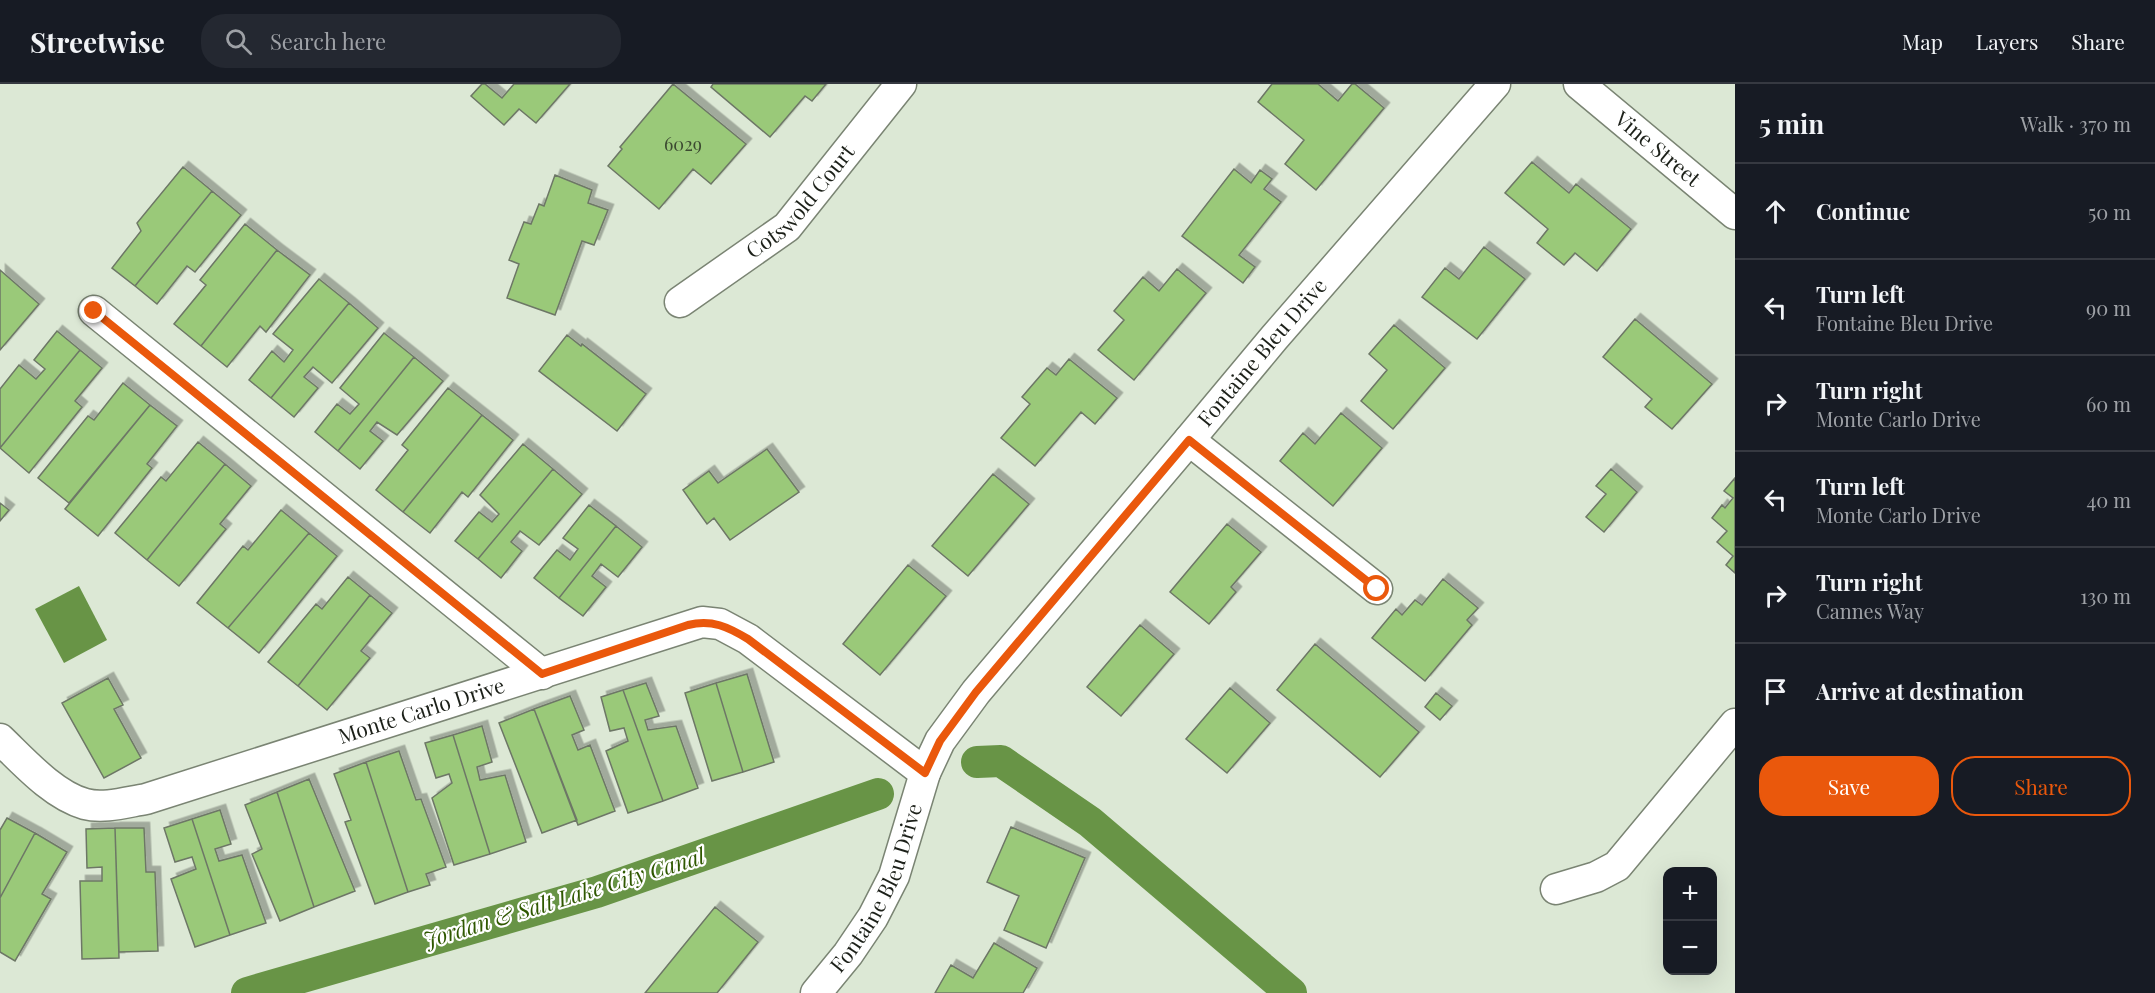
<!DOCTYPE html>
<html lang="en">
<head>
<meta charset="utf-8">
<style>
	body { margin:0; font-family:"Playfair Display",serif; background:#242831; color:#f1f3f6 }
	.controls { position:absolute; right:18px; bottom:18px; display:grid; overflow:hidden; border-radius:12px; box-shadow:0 6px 24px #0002 }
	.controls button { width:54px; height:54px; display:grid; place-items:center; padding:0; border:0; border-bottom:2px solid #363941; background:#171b24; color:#f1f3f6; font:30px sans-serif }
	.stop { position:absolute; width:18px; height:18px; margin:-14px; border:4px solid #ea580c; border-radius:50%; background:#fff }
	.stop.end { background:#ea580c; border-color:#fff; box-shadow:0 2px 6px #0008 }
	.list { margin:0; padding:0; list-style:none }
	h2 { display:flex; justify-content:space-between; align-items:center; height:78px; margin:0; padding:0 24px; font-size:26px }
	h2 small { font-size:20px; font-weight:400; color:#9ea1a6 }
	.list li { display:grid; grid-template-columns:39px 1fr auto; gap:18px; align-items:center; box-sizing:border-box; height:96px; padding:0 24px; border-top:2px solid #363941 }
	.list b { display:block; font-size:22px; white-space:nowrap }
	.list p { margin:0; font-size:20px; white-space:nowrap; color:#9ea1a6 }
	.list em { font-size:20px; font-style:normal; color:#9ea1a6 }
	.actions { display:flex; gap:12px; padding:18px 24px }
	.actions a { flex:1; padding:14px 0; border:2px solid #ea580c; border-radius:24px; text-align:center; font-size:21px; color:#ea580c }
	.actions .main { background:#ea580c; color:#fff }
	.icon { flex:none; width:33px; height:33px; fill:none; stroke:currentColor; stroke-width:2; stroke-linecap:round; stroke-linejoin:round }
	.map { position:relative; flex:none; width:1735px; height:909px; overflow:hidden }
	header { display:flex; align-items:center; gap:36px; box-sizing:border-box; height:84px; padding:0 30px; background:#171b24; border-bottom:2px solid #363941 }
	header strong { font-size:28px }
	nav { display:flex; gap:33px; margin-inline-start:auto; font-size:21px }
	.search { width:420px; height:54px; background:#242831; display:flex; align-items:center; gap:15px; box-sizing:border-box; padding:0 21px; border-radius:24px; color:#9ea1a6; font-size:22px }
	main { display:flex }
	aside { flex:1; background:#171b24 }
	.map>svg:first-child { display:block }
</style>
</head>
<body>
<header>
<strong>Streetwise</strong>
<div class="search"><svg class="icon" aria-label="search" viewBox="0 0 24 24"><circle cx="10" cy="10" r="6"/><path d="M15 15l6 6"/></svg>Search here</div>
<nav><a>Map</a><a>Layers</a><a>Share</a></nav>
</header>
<main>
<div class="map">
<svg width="1735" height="909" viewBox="0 0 1735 909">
	<defs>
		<filter id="shadow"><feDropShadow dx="5.5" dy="-5.5" stdDeviation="0" flood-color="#0004"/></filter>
	</defs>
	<rect width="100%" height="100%" fill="#dce8d5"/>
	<path fill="#689446" d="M79,502l28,54 -43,23 -29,-54z"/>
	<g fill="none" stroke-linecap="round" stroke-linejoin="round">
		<path stroke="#689446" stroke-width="32" d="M977,678l24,-1 89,61 201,171
			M247,909l350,-101 281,-98"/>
	</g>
	<path fill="#9ac979" stroke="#6d7766" stroke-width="1.5" filter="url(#shadow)" d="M482,0h3l17,14 12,-14h56l-34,39 -17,-14 -15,16 -33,-29z
		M673,0l73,60 -35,40 -18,-15 -34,40 -51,-43 14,-17 -2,-2z
		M713,0h113l-14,17 -7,-5 -35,41 -59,-50z
		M1272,0h46l20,17 14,-17h3l29,24 -68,82 -31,-26 19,-24 -46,-38z
		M1532,78l37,31 7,-9 55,45 -34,42 -22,-18 -11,12 -27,-22 11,-14 -43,-36z
		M183,83l29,24 -77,95 -23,-18 29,-37 -4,-8z
		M1234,85l17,14 9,-13 12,9 -8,10 17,13 -42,53 16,12 -12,16 -61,-47z
		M555,91l37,15 -4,13 20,7 -14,35 -12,-4 -27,74 -48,-17 12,-34 -10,-4 15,-38 7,2 8,-20 5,2z
		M212,107l29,24 -46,57 -8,-6 -30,38 -22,-18z
		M245,140l32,26 -76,96 -27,-22 32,-39 -6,-5z
		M1484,163l41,32 -48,60 -55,-42 23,-29 14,11z
		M277,166l33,25 -44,57 -6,-6 -33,41 -26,-21z
		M1177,185l29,24 -72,87 -36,-30 26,-30 -10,-9 29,-34 16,14z
		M0,186l39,34 -39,46z
		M319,195l30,24 -78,95 -22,-18 23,-29 12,11 9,-12 -20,-16z
		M349,219l29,25 -46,55 -19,-16 -9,10 14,11 -24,29 -23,-19z
		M1635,235l77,65 -40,45 -27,-22 7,-8 -49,-42z
		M1394,241l51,43 -52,61 -32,-28 26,-31 -18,-16z
		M57,247l23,19 -80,98v-59l19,-24 17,14 9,-10 -11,-9z
		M384,249l30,24 -76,94 -23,-19 22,-28 13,10 9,-10 -19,-16z
		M567,251l14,11 1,-2 64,50 -29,37 -78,-60z
		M80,266l22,18 -27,33 7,6 -53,66 -29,-25z
		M414,273l29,24 -46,54 -20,-13 -7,9 13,10 -23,28 -22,-18z
		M1069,275l48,39 -22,26 -14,-12 -46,54 -34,-28 29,-34 -8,-7 25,-29 9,7z
		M123,299l27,22 -81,98 -31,-25 50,-62 6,4z
		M448,304l34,27 -79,97 -27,-22 32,-40 -6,-5z
		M150,321l27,21 -30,38 5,4 -54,68 -33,-27z
		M1341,329l41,35 -49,58 -53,-45 23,-28 12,11z
		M482,331l31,25 -45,57 -6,-5 -32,41 -27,-21z
		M198,358l27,22 -78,96 -32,-27 46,-56 5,4z
		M523,360l30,25 -75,90 -23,-18 24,-29 13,10 7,-8 -19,-19z
		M767,365l32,43 -69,48 -16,-22 -7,6 -24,-34 26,-19 9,12z
		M225,380l26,22 -31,38 6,5 -47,57 -32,-26z
		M553,385l29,25 -43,51 -19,-14 -9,11 11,9 -21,27 -23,-19z
		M1611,385l26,23 -33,40 -18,-15 20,-23 -10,-8z
		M993,390l36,30 -61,72 -36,-30z
		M1735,394v95l-9,-8 7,-9 -16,-14 10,-11 -15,-13 10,-13 3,3 8,-10 -9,-7z
		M0,419l9,7 -9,11z
		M589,421l27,21 -57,72 -25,-20 23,-28 13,10 8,-11 -15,-11z
		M281,426l28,23 -81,95 -31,-25 46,-57 5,4z
		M1227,440l34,28 -30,35 5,5 -27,32 -39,-32z
		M616,442l26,21 -24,30 -17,-13 -9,12 14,11 -23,29 -24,-18z
		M309,449l28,23 -78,97 -31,-25z
		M908,481l38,31 -66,79 -37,-31z
		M348,493l22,18 -72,91 -30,-24 48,-58 6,5z
		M1443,495l35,29 -11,12 5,5 -47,56 -53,-43 24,-29 6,6 13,-15 7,5z
		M370,511l22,18 -31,38 9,7 -43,52 -29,-24z
		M1140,541l34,29 -53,62 -34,-29z
		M1315,560l104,88 -39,45 -103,-87z
		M747,590l27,88 -31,10 -27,-89z
		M108,594l15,27 -9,4 27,49 -37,20 -42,-75z
		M646,599l13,33 -14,4 3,10 28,-4 22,62 -35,13 -40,-111z
		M716,599l27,89 -31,9 -27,-88z
		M1230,604l40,35 -43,50 -41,-34z
		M623,606l40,111 -35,12 -22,-62 22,-10 -4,-13 -14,3 -9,-34z
		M1436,609l16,13 -12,14 -15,-13z
		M570,612l14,34 -12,5 6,15 12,-5 25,66 -37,14 -44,-116z
		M534,625l43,111 -35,13 -43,-110z
		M482,642l10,36 -15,5 3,13 25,-5 21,67 -36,12 -37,-119z
		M453,651l37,119 -36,11 -22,-67 20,-15 -3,-9 -13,4 -11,-35z
		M399,667l17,49 5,-1 25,68 -20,7 4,11 -22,7 -42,-130z
		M366,678l42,130 -33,12 -30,-82 6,-2 -17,-46z
		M309,695l46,112 -41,16 -37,-115z
		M277,708l37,115 -34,14 -28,-67 10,-5 -17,-44z
		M220,726l11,34 -16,5 4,12 23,-6 24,68 -36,12 -38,-116z
		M7,734l28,15 -35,65v-68z
		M192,735l38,116 -35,12 -24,-68 25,-10 -4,-12 -17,5 -11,-34z
		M1011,743l74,31 -39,90 -42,-18 15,-34 -32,-14z
		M115,744l4,130 -37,1 -2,-78h22v-14l-15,1 -1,-39z
		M115,744h29l2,44h9l3,79 -39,1z
		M35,749l32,19 -25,42 9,5 -36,62 -15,-9v-54z
		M715,823l43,35 -41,51h-72z
		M994,859l43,25 -14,25h-88l16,-28 22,13z"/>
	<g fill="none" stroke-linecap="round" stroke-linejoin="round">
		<defs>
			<g id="minor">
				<path id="s1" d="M1579,0l156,130"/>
				<path id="s2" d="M680,218l107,-75 114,-143"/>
				<path d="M94,227l448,363"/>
				<path d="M1189,356l188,149"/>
				<path id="s3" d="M0,655c23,22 53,56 85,65 19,5 42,-2 61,-5l556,-177 18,2 28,15 177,134"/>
				<path d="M1556,805l40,-12 21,-11 118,-142"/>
				<path id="s4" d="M816,909l32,-39 25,-37 21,-41 31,-103 15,-32 36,-49 213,-252 85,-102 221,-254"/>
			</g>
		</defs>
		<use href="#minor" stroke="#7a8473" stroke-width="33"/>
		<use href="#minor" stroke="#fff" stroke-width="30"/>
	</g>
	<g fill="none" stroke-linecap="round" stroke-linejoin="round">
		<path stroke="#ea580c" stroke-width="8" d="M94,227l448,363 146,-49c24,-6 40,2 60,14l177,134 15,-32 36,-49 213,-252 188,149"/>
	</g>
	<g text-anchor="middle" stroke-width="4.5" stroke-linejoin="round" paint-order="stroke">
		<g font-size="18" fill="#3c4a31">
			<text x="683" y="67">6029</text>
		</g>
		<g font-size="21" fill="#1c2019" stroke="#fff">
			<text dy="7" stroke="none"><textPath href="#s1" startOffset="102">Vine Street</textPath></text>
			<text dy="7" stroke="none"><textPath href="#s2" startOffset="158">Cotswold Court</textPath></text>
			<text dy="7" stroke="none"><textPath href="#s4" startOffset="789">Fontaine Bleu Drive</textPath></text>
			<text dy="7" stroke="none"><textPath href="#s3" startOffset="459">Monte Carlo Drive</textPath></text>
			<text dy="7" stroke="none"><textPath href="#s4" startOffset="123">Fontaine Bleu Drive</textPath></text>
		</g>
		<g font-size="22" font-style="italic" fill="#2f5800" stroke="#fff">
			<text transform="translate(564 814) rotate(-17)" y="8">Jordan &amp; Salt Lake City Canal</text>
		</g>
	</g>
</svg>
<div class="controls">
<button>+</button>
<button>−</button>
</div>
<div class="stop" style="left:1377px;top:505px"></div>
<div class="stop end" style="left:94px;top:227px"></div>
</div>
<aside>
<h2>5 min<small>Walk · 370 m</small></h2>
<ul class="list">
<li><svg class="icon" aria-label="ahead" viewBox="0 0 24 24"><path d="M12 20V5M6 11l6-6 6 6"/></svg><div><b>Continue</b></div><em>50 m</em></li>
<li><svg class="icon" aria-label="left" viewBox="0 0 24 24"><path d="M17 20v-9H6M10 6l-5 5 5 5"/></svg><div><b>Turn left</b><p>Fontaine Bleu Drive</p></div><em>90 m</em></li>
<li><svg class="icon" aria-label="right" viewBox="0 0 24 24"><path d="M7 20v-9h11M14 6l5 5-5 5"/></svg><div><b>Turn right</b><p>Monte Carlo Drive</p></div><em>60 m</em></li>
<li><svg class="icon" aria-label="left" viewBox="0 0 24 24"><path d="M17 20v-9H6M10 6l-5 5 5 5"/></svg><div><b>Turn left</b><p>Monte Carlo Drive</p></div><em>40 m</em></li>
<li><svg class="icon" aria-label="right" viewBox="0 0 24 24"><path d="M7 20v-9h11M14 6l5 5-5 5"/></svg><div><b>Turn right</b><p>Cannes Way</p></div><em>130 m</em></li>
<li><svg class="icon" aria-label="arrive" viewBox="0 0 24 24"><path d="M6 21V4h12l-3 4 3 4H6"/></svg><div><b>Arrive at destination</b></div></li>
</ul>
<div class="actions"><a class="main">Save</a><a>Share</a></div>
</aside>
</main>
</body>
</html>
